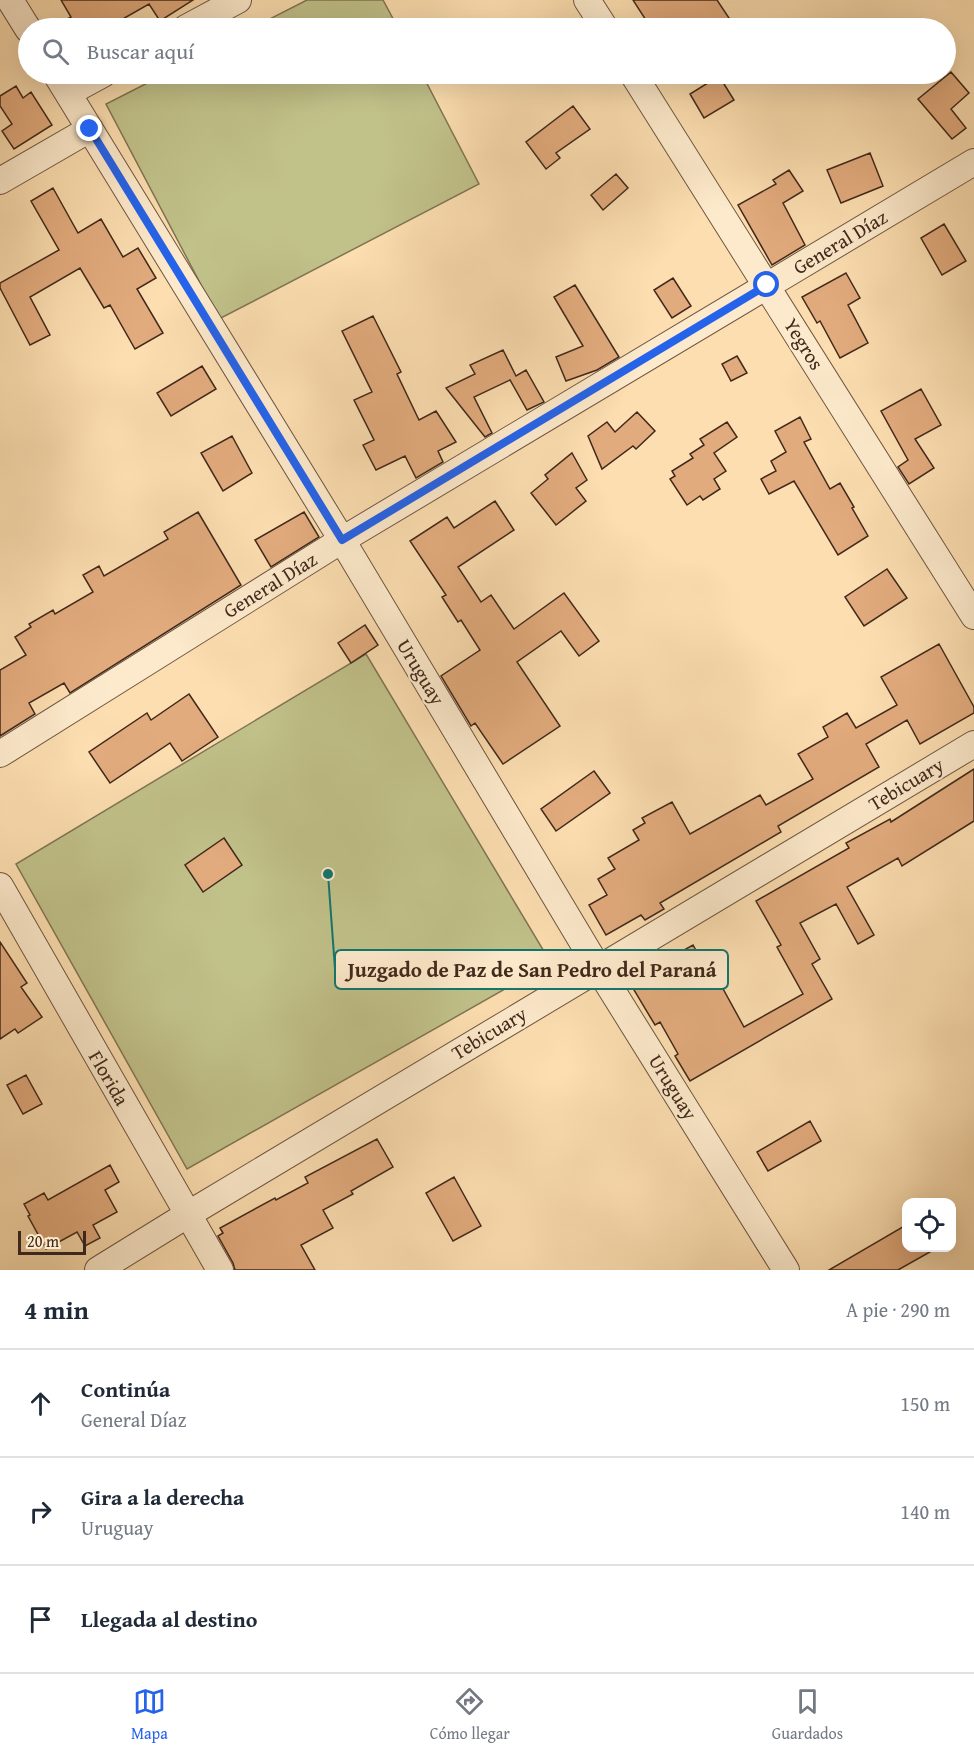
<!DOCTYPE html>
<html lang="es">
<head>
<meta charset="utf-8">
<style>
	body { margin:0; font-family:"Gentium Book Plus",serif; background:#f2f2f3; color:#1f2937 }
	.controls { position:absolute; right:18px; bottom:18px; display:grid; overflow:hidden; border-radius:12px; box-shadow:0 6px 24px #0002 }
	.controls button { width:54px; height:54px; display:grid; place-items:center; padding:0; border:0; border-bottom:2px solid #e0e1e3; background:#fff; color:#1f2937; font:30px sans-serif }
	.scale { position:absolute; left:18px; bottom:15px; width:68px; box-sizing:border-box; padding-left:6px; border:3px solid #40291c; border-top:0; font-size:16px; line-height:21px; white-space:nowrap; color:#40291c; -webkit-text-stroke:4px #fdeacc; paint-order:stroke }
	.stop { position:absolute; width:18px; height:18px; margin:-14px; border:4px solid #2563eb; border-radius:50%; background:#fff }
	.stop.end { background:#2563eb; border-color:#fff; box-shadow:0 2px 6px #0008 }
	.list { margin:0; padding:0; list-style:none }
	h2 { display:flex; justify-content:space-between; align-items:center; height:78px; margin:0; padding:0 24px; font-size:26px }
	h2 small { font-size:20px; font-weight:400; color:#747a83 }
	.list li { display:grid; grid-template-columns:39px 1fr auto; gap:18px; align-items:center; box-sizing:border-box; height:108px; padding:0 24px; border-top:2px solid #e0e1e3 }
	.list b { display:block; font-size:22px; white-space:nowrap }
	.list p { margin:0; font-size:20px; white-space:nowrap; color:#747a83 }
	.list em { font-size:20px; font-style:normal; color:#747a83 }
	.icon { flex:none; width:33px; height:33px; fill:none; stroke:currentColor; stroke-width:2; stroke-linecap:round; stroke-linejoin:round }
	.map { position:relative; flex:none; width:974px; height:1270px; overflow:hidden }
	.search { position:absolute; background:#fff; box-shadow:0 6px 24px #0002; left:18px; right:18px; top:18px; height:66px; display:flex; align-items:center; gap:15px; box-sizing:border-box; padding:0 21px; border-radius:33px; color:#747a83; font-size:22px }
	.sheet { height:402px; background:#fff }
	nav { display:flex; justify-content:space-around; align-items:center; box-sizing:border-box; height:84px; border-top:2px solid #e0e1e3; background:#fff; font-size:16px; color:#747a83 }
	nav a { display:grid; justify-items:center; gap:3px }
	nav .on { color:#2563eb }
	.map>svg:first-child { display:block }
</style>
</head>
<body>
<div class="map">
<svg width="974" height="1270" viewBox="0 0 974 1270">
	<rect width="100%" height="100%" fill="#fcdeb0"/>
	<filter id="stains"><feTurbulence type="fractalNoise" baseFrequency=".00333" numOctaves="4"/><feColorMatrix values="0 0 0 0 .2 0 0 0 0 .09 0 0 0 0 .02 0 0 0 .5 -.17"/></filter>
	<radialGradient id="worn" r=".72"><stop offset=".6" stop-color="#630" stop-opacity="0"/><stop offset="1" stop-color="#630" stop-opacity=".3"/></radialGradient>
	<path fill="#c1c18a" stroke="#807553" stroke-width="1.5" d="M307,0h76l15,28h-146z
		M165,74h257l57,110 -260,135 -113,-215z
		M366,654l185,309 -364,206 -171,-305z"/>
	<path fill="#e2ab7d" stroke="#40291c" stroke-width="1.5" d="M61,0h132l-33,21 -11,-17 -42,24h-56l20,-11z
		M633,0h84l14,21 -11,7h-69z
		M951,72l18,21 -18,16 15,19 -14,11 -34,-40z
		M719,76l15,24 -30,18 -14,-24z
		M16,86l7,12 8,-6 21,33 -38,24 -12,-18 10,-7 -12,-18v-10z
		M573,106l17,23 -34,24 4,5 -14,11 -20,-27z
		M870,153l13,33 -42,17 -14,-33z
		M789,170l14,21 -20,12 22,42 -33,20 -34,-60 38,-21 -3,-4z
		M616,174l12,14 -25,22 -12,-15z
		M53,188l25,45 23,-14 22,38 15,-9 18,30 -19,11 26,44 -28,16 -25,-44 -6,3 -24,-40 -50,29 20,38 -20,10 -30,-57v-5l59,-33 -28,-49z
		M944,224l22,37 -24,14 -21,-37z
		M846,273l14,25 -12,7 20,38 -28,15 -20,-37 -3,2 -15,-26z
		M673,278l18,28 -19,12 -18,-28z
		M575,285l44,72 -22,13 -31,11 -10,-24 27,-11 -29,-49z
		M373,316l28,56 -4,2 22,46 17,-9 20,31 -18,9 5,11 -27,16 -11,-22 -29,14 -13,-25 11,-5 -20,-40 18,-8 -30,-61z
		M503,350l13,26 10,-6 18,32 -17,8 -17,-30 -36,17 18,36 -7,4 -39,-49 29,-14 -5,-9z
		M737,356l10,17 -16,8 -9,-17z
		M202,366l14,23 -45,27 -14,-23z
		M921,389l20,36 -26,14 19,29 -25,16 -11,-17 10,-7 -27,-49z
		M637,412l18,19 -19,18 -3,-3 -31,23 -14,-33 19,-14 8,10z
		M800,417l11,22 -7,3 26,47 10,-6 14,24 -2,1 16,28 -30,19 -44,-74 -25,13 -8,-15 15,-8 -5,-10 15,-9 -11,-21z
		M727,422l10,15 -23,16 12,18 -12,8 6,10 -17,11 -3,-4 -13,9 -17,-26 5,-3 -3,-5 21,-13 -3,-4 14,-9 -4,-6z
		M232,436l20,37 -29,18 -22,-38z
		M572,453l15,27 -11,8 10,13 -30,24 -25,-32 17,-14 -3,-4z
		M495,501l19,29 -56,37 23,35 10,-7 23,34 50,-36 35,48 -20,15 -18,-25 -44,31 43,64 -57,38 -28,-41 -4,3 -30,-50 39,-26 -19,-30 -3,2 -16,-25 4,-2 -36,-54 37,-24 7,11z
		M198,512l43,73 -171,108 -6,-10 -35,20 6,11 -35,22v-66l26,-15 -11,-18 16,-10 -2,-3 24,-14 2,4 38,-22 -10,-17 16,-9 5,10 64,-37 -4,-7z
		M304,512l15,25 -48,30 -16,-27z
		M887,569l20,29 -43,28 -19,-29z
		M365,625l13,20 -27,18 -13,-20z
		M939,644l35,63v6l-54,31 -13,-24 -41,24 13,23 -101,59 3,6 -121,71 4,6 -19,11 -4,-5 -35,20 -17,-30 18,-10 -9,-16 17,-10 -7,-11 31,-18 -6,-10 12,-7 -3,-5 30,-16 18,32 70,-39 6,10 47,-26 -15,-25 30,-17 -5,-10 24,-14 9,15 41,-23 -16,-28z
		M189,694l29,43 -36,24 -12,-18 -60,40 -21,-31 58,-39 4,7z
		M974,769v52l-72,45 -4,-8 -51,29 27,48 -16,9 -22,-40 -36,19 20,36 -8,5 20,35 -142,82 -15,-25 3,-2 -18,-32 -5,3 -21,-35 4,-17 20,-11 1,2 34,-19 25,44 4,-2 22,40 59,-33 -26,-47 4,-2 -25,-44 93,-53 -3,-5 44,-24 1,3z
		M594,771l16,22 -54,38 -15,-22z
		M224,838l18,27 -39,27 -18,-27z
		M0,942l27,41 -6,4 21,30 -24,16 -3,-4 -15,10z
		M26,1075l16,29 -19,10 -16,-29z
		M810,1121l11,20 -53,30 -11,-19z
		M377,1139l16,28 -42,24 2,3 -30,16 10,18 -32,17 14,25h-80l-2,-7 -15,-27 5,-3 -3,-5 55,-30 1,2 32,-17 -3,-6z
		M110,1165l9,17 -14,8 12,22 -24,13 7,13 -15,8 -8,-14 -31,17 -18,-33 2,-1 -6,-11 20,-11 4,7z
		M454,1177l27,49 -28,15 -27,-48z
		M906,1225v23h31l-39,22h-69z"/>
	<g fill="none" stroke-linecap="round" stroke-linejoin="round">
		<defs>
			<path id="minor" d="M10,0l18,29
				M587,0l18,28
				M186,28l52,-28
				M56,74l286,466 256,428 188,302
				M633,74l341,542
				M68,93l35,-19
				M0,181l90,-52
				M0,754l342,-214 632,-378
				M0,886l220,384
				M98,1270l89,-55 787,-471"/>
		</defs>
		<use href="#minor" stroke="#6f5641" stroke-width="28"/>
		<use href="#minor" stroke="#fdeacc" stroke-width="26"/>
	</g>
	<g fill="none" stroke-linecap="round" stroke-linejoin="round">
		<path stroke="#2563eb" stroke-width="8" d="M90,129l252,411 425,-255"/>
	</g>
	<g text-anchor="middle" stroke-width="4.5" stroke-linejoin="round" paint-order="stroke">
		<g font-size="20" fill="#40291c" stroke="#fdeacc">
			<text transform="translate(840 242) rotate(-31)" y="7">General Díaz</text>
			<text transform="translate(804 344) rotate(58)" y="7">Yegros</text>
			<text transform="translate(270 585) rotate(-32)" y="7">General Díaz</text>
			<text transform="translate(421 672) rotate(59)" y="7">Uruguay</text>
			<text transform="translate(906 784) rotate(-31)" y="7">Tebicuary</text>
			<text transform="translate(489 1033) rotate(-31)" y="7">Tebicuary</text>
			<text transform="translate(109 1078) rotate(60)" y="7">Florida</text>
			<text transform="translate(673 1087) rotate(58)" y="7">Uruguay</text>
		</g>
	</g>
	<path fill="none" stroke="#0f766e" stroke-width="2" d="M328 874L335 969"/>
	<circle fill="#0f766e" stroke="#fdeacc" stroke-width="2" cx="328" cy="874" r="6"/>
	<rect fill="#fdeacc" stroke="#0f766e" stroke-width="2" x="335" y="950" width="393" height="39" rx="6"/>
	<g font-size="21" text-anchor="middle" font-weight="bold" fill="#40291c">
		<text x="532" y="977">Juzgado de Paz de San Pedro del Paraná</text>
	</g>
	<rect width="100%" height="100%" filter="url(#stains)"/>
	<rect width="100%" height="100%" fill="url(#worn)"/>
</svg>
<div class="controls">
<button><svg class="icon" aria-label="locate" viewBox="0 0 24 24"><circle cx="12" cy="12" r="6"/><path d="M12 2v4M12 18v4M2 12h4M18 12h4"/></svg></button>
</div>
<div class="scale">20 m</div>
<div class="stop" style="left:767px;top:285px"></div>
<div class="stop end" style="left:90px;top:129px"></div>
<div class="search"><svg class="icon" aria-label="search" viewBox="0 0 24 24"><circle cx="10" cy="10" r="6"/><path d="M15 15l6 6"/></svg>Buscar aquí</div>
</div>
<section class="sheet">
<h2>4 min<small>A pie · 290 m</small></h2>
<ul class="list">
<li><svg class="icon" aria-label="ahead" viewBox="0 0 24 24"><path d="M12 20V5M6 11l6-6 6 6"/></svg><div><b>Continúa</b><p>General Díaz</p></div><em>150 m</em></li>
<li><svg class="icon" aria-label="right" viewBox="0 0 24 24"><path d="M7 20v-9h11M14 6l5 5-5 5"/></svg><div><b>Gira a la derecha</b><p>Uruguay</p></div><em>140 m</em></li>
<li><svg class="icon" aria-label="arrive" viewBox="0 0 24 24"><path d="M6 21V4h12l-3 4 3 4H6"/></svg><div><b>Llegada al destino</b></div></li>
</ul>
</section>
<nav>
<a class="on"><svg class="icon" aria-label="map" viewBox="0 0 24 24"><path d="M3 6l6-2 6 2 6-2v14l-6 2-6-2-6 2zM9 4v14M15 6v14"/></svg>Mapa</a>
<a><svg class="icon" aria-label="directions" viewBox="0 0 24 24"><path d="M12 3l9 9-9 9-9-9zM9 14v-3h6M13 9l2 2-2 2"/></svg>Cómo llegar</a>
<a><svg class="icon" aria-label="saved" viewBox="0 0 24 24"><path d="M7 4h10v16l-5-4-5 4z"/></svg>Guardados</a>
</nav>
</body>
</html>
